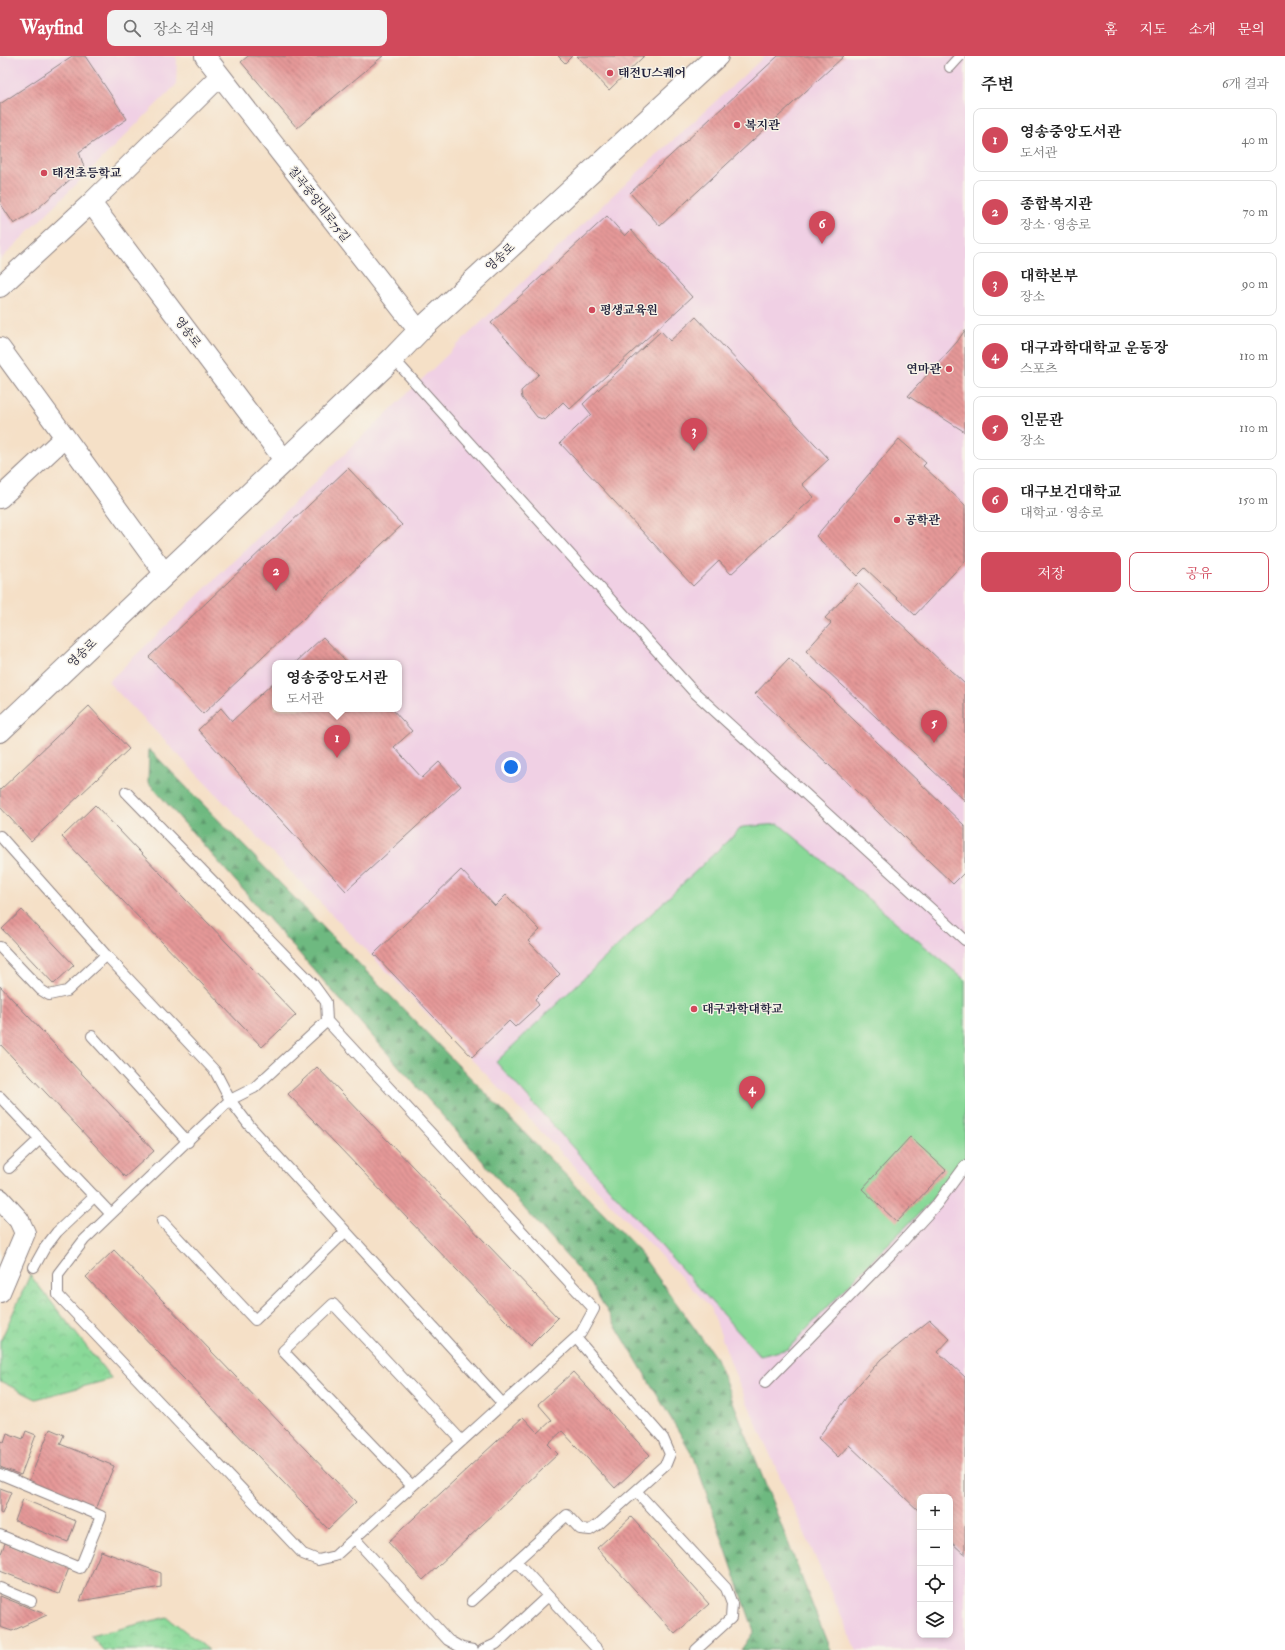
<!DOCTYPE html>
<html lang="ko">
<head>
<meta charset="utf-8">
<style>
	body { margin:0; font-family:"IM FELL Double Pica","Noto Serif KR",serif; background:#f2f2f2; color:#222 }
	.controls { position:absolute; right:12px; bottom:12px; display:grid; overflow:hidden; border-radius:8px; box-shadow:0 2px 6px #0003 }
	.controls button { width:36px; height:36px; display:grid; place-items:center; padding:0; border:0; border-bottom:1px solid #e0e0e0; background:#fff; color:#222; font:20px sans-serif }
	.you { position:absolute; left:511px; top:711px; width:14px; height:14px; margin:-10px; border:3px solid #fff; border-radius:50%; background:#1a73e8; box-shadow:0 0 0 6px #1a73e833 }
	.badge { display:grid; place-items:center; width:26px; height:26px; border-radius:50%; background:#d1495b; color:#fff; font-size:13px; font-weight:700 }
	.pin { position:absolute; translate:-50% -33px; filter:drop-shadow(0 1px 2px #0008) }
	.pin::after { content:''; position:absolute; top:21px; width:14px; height:12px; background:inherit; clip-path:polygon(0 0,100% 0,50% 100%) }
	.popup { position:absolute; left:272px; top:604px; width:130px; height:52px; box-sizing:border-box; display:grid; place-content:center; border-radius:8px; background:#fff; filter:drop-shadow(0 1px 3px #0005); font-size:13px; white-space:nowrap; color:#767676 }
	.popup b { font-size:15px; color:#222 }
	.popup::after { content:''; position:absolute; left:50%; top:100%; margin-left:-8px; border:8px solid transparent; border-top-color:#fff }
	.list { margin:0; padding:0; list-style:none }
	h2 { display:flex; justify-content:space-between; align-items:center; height:52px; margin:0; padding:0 16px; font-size:17px }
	h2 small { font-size:13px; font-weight:400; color:#767676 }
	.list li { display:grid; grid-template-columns:26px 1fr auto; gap:12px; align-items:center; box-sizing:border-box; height:64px; margin:0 8px 8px; padding:0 8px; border:1px solid #e0e0e0; border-radius:8px }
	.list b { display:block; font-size:15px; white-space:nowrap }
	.list p { margin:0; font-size:13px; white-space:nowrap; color:#767676 }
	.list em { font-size:13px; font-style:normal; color:#767676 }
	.actions { display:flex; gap:8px; padding:12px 16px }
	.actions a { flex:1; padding:9px 0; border:1px solid #d1495b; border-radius:8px; text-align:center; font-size:14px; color:#d1495b }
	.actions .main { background:#d1495b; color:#fff }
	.icon { flex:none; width:22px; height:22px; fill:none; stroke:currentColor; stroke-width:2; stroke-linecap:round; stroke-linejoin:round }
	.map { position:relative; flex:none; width:965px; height:1594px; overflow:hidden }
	header { display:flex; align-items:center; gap:24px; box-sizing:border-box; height:56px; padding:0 20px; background:#d1495b; color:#fff }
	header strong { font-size:19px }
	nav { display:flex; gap:22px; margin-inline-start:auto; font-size:14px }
	.search { width:280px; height:36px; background:#f2f2f2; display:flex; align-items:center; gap:10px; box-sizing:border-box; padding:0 14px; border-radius:8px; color:#767676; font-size:15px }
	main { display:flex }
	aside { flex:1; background:#fff }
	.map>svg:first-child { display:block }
</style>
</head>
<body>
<header>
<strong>Wayfind</strong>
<div class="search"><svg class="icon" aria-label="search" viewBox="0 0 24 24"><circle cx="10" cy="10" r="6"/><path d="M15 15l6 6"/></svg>장소 검색</div>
<nav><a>홈</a><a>지도</a><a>소개</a><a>문의</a></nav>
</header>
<main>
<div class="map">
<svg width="965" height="1594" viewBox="0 0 965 1594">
	<defs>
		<pattern id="forest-firs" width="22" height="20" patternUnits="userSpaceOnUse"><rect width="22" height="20" fill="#6eb980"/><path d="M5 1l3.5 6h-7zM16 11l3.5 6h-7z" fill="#5a966a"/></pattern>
		<pattern id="park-crowns" width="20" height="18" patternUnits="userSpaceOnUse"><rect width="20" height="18" fill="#89d998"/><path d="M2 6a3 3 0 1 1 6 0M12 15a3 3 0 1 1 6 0" fill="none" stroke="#76ba84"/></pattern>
		<pattern id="building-back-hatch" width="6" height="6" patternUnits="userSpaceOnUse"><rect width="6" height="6" fill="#e59998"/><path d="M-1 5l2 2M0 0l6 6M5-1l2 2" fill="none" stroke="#b97c7d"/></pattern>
	</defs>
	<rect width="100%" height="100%" fill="#f7f3e8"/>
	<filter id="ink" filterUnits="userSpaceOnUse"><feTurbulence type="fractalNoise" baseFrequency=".025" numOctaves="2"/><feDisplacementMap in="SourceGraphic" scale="8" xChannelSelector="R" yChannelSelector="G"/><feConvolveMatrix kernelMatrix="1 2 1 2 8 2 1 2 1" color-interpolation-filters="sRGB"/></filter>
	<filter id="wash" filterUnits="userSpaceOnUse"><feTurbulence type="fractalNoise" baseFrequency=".012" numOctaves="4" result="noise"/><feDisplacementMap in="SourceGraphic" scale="16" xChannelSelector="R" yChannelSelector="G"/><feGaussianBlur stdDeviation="0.9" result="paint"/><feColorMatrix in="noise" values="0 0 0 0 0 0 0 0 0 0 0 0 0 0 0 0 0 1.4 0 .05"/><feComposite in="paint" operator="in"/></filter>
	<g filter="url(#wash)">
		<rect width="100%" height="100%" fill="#f5e0c7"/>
		<path fill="#f0d0e4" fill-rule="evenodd" d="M0,0h175l2,3 -1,26 -176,175z
			M765,0h200v1594h-109l-120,-273 -25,-69 -603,-626 503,-485zM275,607h124v46h-124zM920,1441h30v138h-30z"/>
		<path fill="#89d998" stroke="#567e6a" d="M779,768l186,156v177l-39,50 -45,44 -93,98 -28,7 -264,-294 246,-235z"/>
		<path fill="url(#forest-firs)" stroke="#486e5e" d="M149,693l486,497 81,112 114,292h-89l13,-19 -60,-174 -103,-173 -443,-502z"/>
		<path fill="url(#park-crowns)" stroke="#567e6a" d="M30,1219l82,104 -76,20 -36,-18v-39z
			M167,1561l42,33h-106l-12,-14z"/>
		<g id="blocks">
			<path fill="url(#building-back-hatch)" d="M72,0h13l42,63 -48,33 5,15 -48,43 -22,14 -14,-21v-99z
				M248,0h135l-86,72 -56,-66z
				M558,0h14l-7,7z
				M577,0h67l-35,34z
				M778,0h66l-184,170 -30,-33z
				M607,160l18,20 6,-6 61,67 -122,112 -7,-7 -18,18 -8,-3 -15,-19 -1,-7 18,-17 -48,-51z
				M696,261l133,142 -27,25 12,13 -83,77 -12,-13 -26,25 -133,-143 31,-29 -8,-10 78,-73 9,10z
				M965,274v102l-57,-36 49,-54z
				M899,383l27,24 -3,3 42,39v56l-50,54 -50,-47 -8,8 -41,-40z
				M348,412l54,57 -199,189 -54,-57z
				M858,527l107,101v117l-159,-150 25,-28 -6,-5z
				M323,581l25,26h-53z
				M789,602l176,168v46l-12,12 -198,-190z
				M275,625v28h117l20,22 -18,16 28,31 17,-16 22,24 -115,105 -148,-161 23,-22 11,13z
				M89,650l40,43 -98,92 -31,-34v-17z
				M95,749l201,210 -34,32 -200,-210z
				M461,814l34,36 11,-11 34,35 -12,11 32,33 -25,25 4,6 -24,22 -6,-6 -37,36 -98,-103z
				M22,854l52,55 -20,19 -52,-55z
				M0,930l154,165 -29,26 -125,-133z
				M317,1011l241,251 -28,28 -242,-252z
				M910,1081l36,33 -49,52 -35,-33z
				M114,1194l242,252 -28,27 -242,-252z
				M930,1264l20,19 -12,13 27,25v178l-15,-14v-44h-30v15l-71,-67 -11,12 -20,-19 29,-40 34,-39z
				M573,1316l77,83 -35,33 -53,-57 -14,13 10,10 -135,126 -35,-38 135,-125 15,16 14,-13 -14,-16z
				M50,1373l14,6 -4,9 54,22 -18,43 -67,-28z
				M26,1375l10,4 -15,40 -21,-8v-26l4,1 3,-9 16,6z
				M0,1432l11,4 -9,22 -2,-1z
				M23,1443l53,22 -8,21 -53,-21z
				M631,1461l78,87 -34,30 -78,-86z
				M5,1487l64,25 -10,26 -59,-23v-15z
				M101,1495l60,22v14l-81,14z
				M0,1540l47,19 -35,16 -12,-4z"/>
		</g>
	</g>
	<g filter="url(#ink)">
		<use href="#blocks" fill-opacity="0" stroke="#8c8181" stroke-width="1"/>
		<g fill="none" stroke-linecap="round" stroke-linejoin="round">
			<defs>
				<path id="lane" d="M950,11l10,-11
					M393,302l300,333 272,249
					M126,736l187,192 13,18 1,19 267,288 -13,24 -246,223 -17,4 -15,-6 -245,-259v-21l26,-34 146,-140 24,-12 73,-67
					M0,780l106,119 109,116 15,29 19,25 254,279
					M0,891l41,43 8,5 18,-4 39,-36
					M92,980l96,106
					M0,1041l111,117
					M9,1112l31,-29
					M162,1165l93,99 90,-88
					M34,1211l10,-18 13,-17 38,-36
					M765,1327l127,-130 45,-49 28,-38
					M0,1418l101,42 -21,52 -80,-33
					M412,1430l-129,-135 50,-47 129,137
					M636,1435l90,97 6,16 -1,14 -35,32
					M355,1483l93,101 14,8 11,2
					M516,1505l82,89
					M0,1532l31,13
					M472,1545l95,-86 13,14 10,1 9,-6 67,-60 4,-10 -7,-16 -87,-100
					M483,1594l13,-6 52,-48"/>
				<path id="street" d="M205,0l214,275
					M91,147l194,258
					M0,231l91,-84 129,-127
					M0,292l165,226
					M0,442l65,-61
					M0,1143l19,21 6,13 -25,59"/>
				<path id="secondary" d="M0,675l393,-373 26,-27 298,-275"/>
			</defs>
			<use href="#lane" stroke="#8c8181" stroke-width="12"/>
			<use href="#street" stroke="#8c8181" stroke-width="22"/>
			<use href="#secondary" stroke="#8c8181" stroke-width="24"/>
			<use href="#lane" stroke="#fff" stroke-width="10"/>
			<use href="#street" stroke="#fff" stroke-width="20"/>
			<use href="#secondary" stroke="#fff" stroke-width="22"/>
		</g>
	</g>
	<g fill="#d1495b" stroke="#f7f3e8" stroke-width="1.5">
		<circle cx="610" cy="17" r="4"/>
		<circle cx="737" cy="69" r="4"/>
		<circle cx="44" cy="117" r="4"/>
		<circle cx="592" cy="254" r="4"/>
		<circle cx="949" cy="313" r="4"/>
		<circle cx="897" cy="464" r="4"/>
		<circle cx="694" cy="953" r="4"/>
	</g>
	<g text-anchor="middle" stroke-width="3" stroke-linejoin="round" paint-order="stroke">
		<g font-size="12" font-weight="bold" fill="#22223b" stroke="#f7f3e8" text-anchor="start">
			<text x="618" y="21">태전U스퀘어</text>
			<text x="745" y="73">복지관</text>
			<text x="52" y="121">태전초등학교</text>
			<text x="600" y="258">평생교육원</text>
			<text x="941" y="317" text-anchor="end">연마관</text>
			<text x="905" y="468">공학관</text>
			<text x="702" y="957">대구과학대학교</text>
		</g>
		<g font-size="12" fill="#22223b" stroke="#f7f3e8">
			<text transform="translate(319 148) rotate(52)" y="4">칠곡중앙대로75길</text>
			<text transform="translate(500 201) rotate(-43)" y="4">영송로</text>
			<text transform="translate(188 276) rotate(53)" y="4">영송로</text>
			<text transform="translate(82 597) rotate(-44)" y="4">영송로</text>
		</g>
	</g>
</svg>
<div class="controls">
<button>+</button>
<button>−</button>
<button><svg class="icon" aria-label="locate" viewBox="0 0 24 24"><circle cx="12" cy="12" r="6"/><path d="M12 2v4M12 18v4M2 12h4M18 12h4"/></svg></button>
<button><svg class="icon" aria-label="layers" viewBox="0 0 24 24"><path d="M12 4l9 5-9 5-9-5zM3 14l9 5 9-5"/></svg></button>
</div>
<div class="you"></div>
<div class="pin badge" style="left:337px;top:702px">1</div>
<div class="popup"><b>영송중앙도서관</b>도서관</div>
<div class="pin badge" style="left:276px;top:535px">2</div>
<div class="pin badge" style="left:694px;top:395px">3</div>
<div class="pin badge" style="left:752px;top:1053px">4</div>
<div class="pin badge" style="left:934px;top:687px">5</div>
<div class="pin badge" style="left:822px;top:188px">6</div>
</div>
<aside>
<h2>주변<small>6개 결과</small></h2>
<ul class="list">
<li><span class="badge">1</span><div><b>영송중앙도서관</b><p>도서관</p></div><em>40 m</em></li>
<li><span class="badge">2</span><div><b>종합복지관</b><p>장소 · 영송로</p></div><em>70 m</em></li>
<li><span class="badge">3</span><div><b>대학본부</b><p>장소</p></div><em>90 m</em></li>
<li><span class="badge">4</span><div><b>대구과학대학교 운동장</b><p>스포츠</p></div><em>110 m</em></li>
<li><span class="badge">5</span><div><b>인문관</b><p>장소</p></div><em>110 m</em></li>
<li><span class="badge">6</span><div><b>대구보건대학교</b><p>대학교 · 영송로</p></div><em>150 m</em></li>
</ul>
<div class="actions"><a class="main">저장</a><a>공유</a></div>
</aside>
</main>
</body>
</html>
